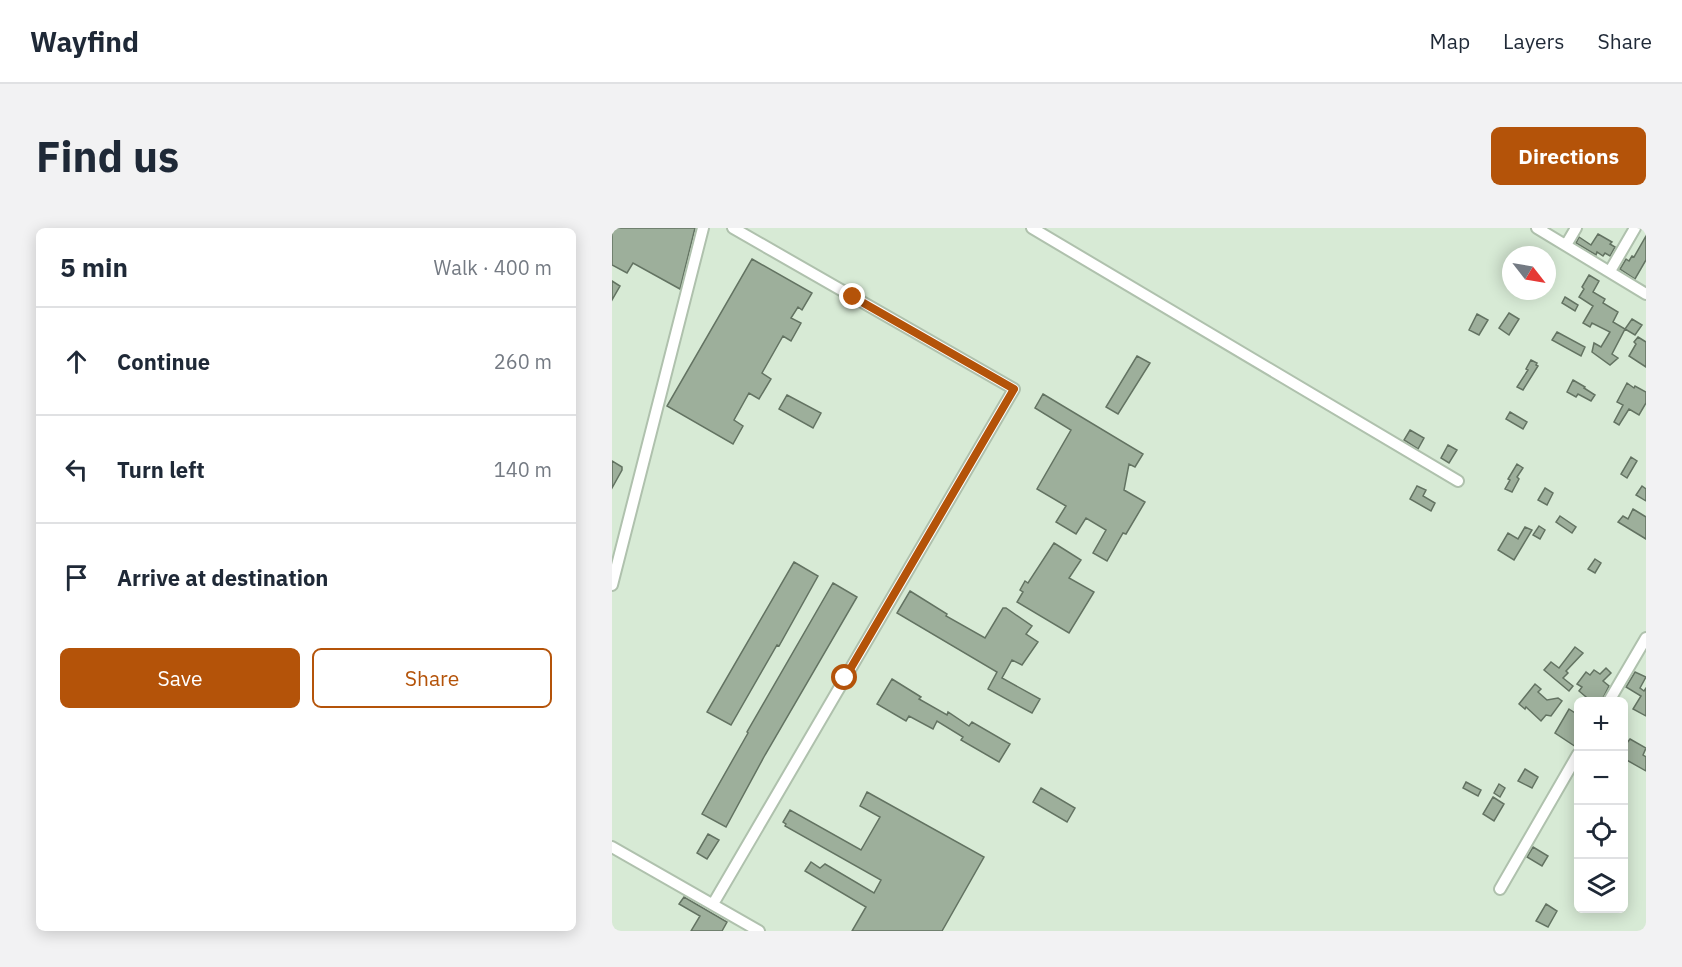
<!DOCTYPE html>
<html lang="en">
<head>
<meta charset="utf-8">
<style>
	body { margin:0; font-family:"IBM Plex Sans",sans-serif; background:#f2f2f3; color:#1f2937 }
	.controls { position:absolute; right:18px; bottom:18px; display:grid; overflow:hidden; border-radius:9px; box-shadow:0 3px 15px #0003 }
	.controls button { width:54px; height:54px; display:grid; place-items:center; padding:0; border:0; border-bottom:2px solid #e0e1e3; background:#fff; color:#1f2937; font:30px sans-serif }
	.compass { position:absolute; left:890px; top:18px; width:54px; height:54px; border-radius:50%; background:#fff; box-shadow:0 3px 15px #0003; rotate:121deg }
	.stop { position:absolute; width:18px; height:18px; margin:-14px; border:4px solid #b45309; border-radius:50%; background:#fff }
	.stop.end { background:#b45309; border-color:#fff; box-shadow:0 2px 6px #0008 }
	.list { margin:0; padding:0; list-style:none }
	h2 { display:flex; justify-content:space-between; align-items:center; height:78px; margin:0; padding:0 24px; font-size:26px }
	h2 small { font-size:20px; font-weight:400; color:#747a83 }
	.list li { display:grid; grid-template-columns:39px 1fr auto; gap:18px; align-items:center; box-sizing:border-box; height:108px; padding:0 24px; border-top:2px solid #e0e1e3 }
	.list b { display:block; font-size:22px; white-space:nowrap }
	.list em { font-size:20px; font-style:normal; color:#747a83 }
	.actions { display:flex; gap:12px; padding:18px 24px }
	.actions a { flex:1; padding:14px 0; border:2px solid #b45309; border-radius:9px; text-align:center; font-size:21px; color:#b45309 }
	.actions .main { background:#b45309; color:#fff }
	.icon { flex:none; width:33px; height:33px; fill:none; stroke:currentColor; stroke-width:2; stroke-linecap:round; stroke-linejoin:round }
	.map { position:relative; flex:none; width:1034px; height:703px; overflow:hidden; border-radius:9px }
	header { display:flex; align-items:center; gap:36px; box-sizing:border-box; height:84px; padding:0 30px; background:#fff; border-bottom:2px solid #e0e1e3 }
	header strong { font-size:28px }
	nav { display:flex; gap:33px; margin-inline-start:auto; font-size:21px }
	.intro { display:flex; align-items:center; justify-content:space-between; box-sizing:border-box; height:144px; padding:0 36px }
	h1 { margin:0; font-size:42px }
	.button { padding:15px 27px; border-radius:9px; background:#b45309; color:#fff; font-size:21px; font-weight:700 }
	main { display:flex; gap:36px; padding:0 36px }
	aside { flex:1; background:#fff; border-radius:9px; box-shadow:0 3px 15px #0003 }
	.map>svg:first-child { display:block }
</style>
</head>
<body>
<header>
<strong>Wayfind</strong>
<nav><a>Map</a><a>Layers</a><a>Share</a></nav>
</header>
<div class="intro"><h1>Find us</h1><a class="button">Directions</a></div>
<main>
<aside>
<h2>5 min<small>Walk · 400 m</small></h2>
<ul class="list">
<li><svg class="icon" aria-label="ahead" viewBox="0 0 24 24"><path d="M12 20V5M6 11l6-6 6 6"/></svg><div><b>Continue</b></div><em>260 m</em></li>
<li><svg class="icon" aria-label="left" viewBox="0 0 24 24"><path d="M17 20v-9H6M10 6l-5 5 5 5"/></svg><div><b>Turn left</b></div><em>140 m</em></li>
<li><svg class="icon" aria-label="arrive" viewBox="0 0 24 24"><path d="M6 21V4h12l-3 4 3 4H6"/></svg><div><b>Arrive at destination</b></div></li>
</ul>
<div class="actions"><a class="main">Save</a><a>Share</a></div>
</aside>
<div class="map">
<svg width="1034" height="703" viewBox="0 0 1034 703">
	<rect width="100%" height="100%" fill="#d7ead5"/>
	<path fill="#9daf9b" stroke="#637362" stroke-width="1.5" d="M0,0h83l-15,61 -47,-26 -6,10 -15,-8z
		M986,6l14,8 -2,2 5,3 -5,9 -5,-3 -2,3 -6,-4 -1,3 -20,-12 3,-6 12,8z
		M1034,8v24l-11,19 -15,-10 6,-10 3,2 3,-5 2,1z
		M140,31l60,34 -10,17 -4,-3 -7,11 10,5 -10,18 -8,-5 -21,37 9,6 -12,20 -10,-6 -15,27 9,6 -10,18 -66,-38z
		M977,47l10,6 -6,11 12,7 -2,4 15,9 -5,10 12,7 -13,25 6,4 -8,7 -18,-13 2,-9 7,4 9,-15 -18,-9 -2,4 -7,-4 10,-17 -14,-9 5,-8 -2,-2z
		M0,53l8,5 -8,14z
		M953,69l13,8 -3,6 -13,-8z
		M897,85l10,6 -10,16 -10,-7z
		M865,86l11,6 -9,15 -10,-5z
		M1020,91l10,6 -7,10 -10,-6z
		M945,104l28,15 -4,9 -29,-16z
		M1026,109l8,5v25l-17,-11 7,-12 -2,-2z
		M525,128l13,7 -32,51 -12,-7z
		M919,132l6,3 -1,2 2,1 -15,24 -6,-3 11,-17 -2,-1z
		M961,152l12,7 -1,1 11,7 -4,6 -13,-7 -2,3 -9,-5z
		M1015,155l7,5 1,-2 11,6v11l-7,12 -10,-6 -10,16 -5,-3 9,-17 -6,-3z
		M431,166l100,60 -8,13 -6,-3 -5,26 21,12 -19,32 -3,-1 -16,28 -14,-8 13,-23 -20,-12 -10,16 -20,-12 10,-16 -29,-17 34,-59 -36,-22z
		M175,167l34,18 -8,15 -34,-19z
		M898,184l17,10 -4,7 -17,-10z
		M798,202l14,8 -6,11 -14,-9z
		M836,217l9,5 -8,13 -8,-5z
		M1019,229l6,4 -10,17 -6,-4z
		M0,233l10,6v3l-10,18z
		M905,236l6,4 -6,9 2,2 -7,13 -7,-3 5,-9 -2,-1z
		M805,258l9,4 -3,6 12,7 -4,8 -21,-12z
		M1030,258l4,3v12l-10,-6z
		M933,260l8,5 -6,12 -9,-5z
		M1021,281l13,8v22l-28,-17 5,-6 5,3z
		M948,288l16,11 -4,6 -16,-11z
		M927,298l6,4 -5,9 -7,-4z
		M913,299l7,3 -18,30 -16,-10 10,-17 10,6z
		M442,315l27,17 -12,18 25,14 -25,41 -52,-31 6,-10 -3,-2 5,-9 3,2z
		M983,331l6,4 -6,10 -7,-4z
		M182,334l24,14 -39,70 -2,-1 -46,80 -24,-13z
		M221,355l24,14 -92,158 -39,72 -24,-13 46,-81 -1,-1z
		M298,363l37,23 -1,2 39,22 18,-30h3l26,18 -6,8 12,8 -16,23 -10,-5 -10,18 38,21 -8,14 -44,-24 9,-17 -100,-59z
		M963,419l8,6 -17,18 2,2 -5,5 10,8 -4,5 -25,-21 7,-8 8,6z
		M994,440l5,5 -8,8 6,5 -8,16h-9l-13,-11 3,-4 -5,-3 9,-12 4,3 4,-5 6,4z
		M1023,444l11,5 -6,11 4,3 2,-3v28l-13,-7 8,-13 -15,-9z
		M280,451l29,18 -2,2 28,16 1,-3 21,14 3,-4 38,22 -11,18 -38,-22 2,-3 -26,-16 -4,8 -24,-13 -3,5 -29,-17z
		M923,456l6,5 -3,3 9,8 11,-2 4,3 -11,15 -5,-1 -5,6 -15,-14 -1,2 -6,-5z
		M957,481l9,6v28l-2,4 -21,-14z
		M1018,511l16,9 -3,7 3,2v14l-23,-13v-18l4,3z
		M913,541l13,8 -6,11 -14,-7z
		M854,554l15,8 -3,6 -15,-8z
		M887,556l6,4 -5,9 -6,-4z
		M429,560l34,20 -8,14 -34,-20z
		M255,564l117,65 -42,74h-90l14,-24 -61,-36 6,-9 9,6 5,-4 49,29 7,-13 -96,-54 1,-2 -3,-2 7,-12 71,40 19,-33 -20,-11z
		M881,569l11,7 -10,17 -11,-7z
		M96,606l11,6 -12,19 -10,-6z
		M921,619l15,9 -6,10 -15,-9z
		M72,669l43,25 -5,9h-31l9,-15 -21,-12z
		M934,676l11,7 -9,16 -12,-6z"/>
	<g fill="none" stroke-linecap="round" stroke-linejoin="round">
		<defs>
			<path id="minor" d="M420,0l426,253
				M925,0l109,66
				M954,17l10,-17
				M998,43l25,-43
				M0,357l91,-357
				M997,473l37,-63
				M0,619l147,84
				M888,661l78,-135
				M101,676l301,-515 -281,-161"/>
		</defs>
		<use href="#minor" stroke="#afc1ad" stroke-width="14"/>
		<use href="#minor" stroke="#fff" stroke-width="10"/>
	</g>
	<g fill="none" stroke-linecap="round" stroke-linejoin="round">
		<path stroke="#b45309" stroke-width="8" d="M233,450l169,-289 -161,-92"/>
	</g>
</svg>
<div class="controls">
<button>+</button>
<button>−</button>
<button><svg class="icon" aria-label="locate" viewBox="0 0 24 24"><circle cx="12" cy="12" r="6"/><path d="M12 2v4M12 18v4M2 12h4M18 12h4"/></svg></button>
<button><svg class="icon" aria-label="layers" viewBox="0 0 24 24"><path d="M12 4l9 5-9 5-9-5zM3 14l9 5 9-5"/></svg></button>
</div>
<svg class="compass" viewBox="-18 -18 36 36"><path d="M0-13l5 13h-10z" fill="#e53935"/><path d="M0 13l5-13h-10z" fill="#747a83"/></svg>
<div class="stop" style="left:233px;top:450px"></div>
<div class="stop end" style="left:241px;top:69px"></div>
</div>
</main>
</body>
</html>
